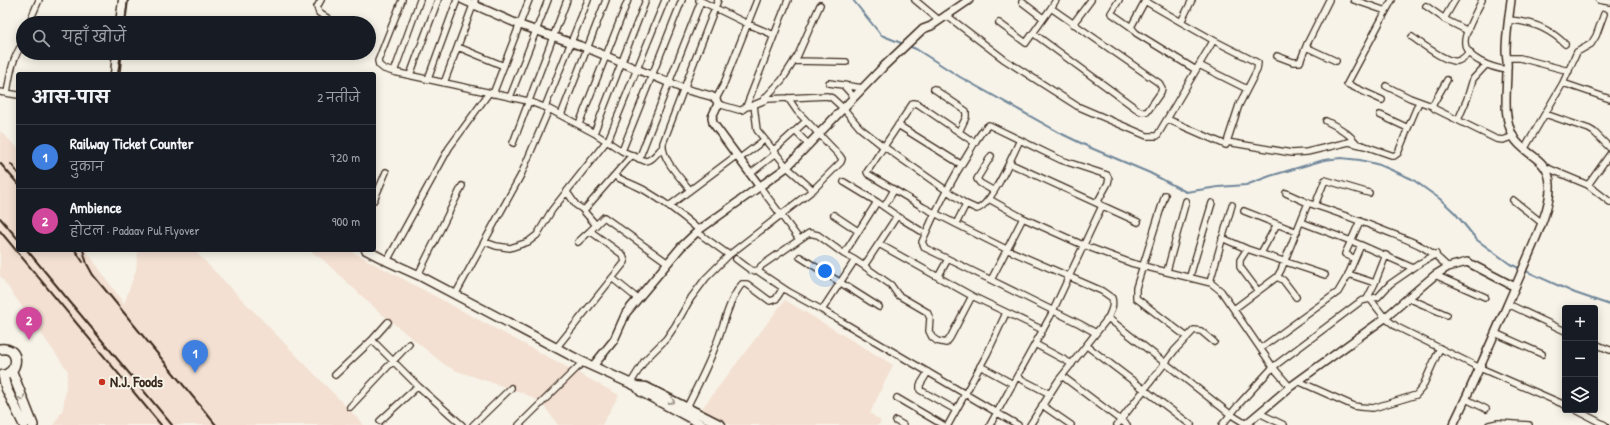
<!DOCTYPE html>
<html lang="hi">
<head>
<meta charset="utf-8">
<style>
	body { margin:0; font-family:"Patrick Hand","Playpen Sans Deva",sans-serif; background:#242831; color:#f1f3f6 }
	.controls { position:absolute; right:12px; bottom:12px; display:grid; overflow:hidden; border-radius:4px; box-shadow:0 2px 10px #0003 }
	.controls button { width:36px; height:36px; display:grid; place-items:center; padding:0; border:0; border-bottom:1px solid #363941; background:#171b24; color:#f1f3f6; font:20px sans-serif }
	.you { position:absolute; left:825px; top:271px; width:14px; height:14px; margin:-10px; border:3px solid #fff; border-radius:50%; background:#1a73e8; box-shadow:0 0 0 6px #1a73e833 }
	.badge { display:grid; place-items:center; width:26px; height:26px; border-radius:50%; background:#2563eb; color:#fff; font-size:13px; font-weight:700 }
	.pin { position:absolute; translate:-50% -33px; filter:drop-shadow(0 1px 2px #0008) }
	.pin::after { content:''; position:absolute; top:21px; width:14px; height:12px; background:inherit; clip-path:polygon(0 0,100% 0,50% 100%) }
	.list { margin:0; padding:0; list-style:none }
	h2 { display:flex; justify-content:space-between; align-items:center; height:52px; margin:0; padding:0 16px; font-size:17px }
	h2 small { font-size:13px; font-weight:400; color:#9ea1a6 }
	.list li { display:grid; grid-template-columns:26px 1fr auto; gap:12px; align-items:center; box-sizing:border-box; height:64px; padding:0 16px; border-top:1px solid #363941 }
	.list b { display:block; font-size:15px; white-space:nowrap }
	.list p { margin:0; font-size:13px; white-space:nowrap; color:#9ea1a6 }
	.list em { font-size:13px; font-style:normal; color:#9ea1a6 }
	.icon { flex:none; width:22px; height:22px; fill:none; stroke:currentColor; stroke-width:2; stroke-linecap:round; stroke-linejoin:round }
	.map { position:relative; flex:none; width:1610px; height:425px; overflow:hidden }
	.search { position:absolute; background:#171b24; box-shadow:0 2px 10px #0003; left:16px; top:16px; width:360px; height:44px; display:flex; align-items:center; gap:10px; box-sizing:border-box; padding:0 14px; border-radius:22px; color:#9ea1a6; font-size:15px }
	.panel { position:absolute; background:#171b24; box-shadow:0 2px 10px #0003; left:16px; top:72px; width:360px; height:180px; border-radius:4px }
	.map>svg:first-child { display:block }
</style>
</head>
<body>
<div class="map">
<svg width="1610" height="425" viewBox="0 0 1610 425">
	<rect width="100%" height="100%" fill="#f7f3e8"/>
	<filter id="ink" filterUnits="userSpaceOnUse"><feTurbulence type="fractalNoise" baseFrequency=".025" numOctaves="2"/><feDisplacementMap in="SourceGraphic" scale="8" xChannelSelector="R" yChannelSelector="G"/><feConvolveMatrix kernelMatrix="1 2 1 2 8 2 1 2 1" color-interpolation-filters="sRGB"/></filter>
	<g filter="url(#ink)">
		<path fill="#f3e0d2" d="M0,131l18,17v102h68l38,54 12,-34 2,-20h56l170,175h-310l9,-16 5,-38 -68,-95z
			M309,250h40l270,145 -17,30h-44l-16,-22 -17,-9 -68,-23 -12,-6 -68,-55 -55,-51z
			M785,300l108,65 -23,48 11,8 -2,4h-148l-31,-14z"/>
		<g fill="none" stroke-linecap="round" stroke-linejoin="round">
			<path stroke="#6f869a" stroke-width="2" d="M853,0l28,35 35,14 44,28 102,57 29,14 59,25 36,19 32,-5 28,-2 24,-9 54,-16 17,-2 19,2 20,5 32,14 28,20 15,14 22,27 33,24 65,29 35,12"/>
			<defs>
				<path id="minor" d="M321,0l-4,7 2,6 10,6
					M402,0l-24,61 1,4 5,4 10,3 134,29 21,8 45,24 52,-133
					M699,0l49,24 26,11
					M915,0l24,20
					M1192,0l-11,22 32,18 -1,3 -16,27
					M1354,0l32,11 -39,73 35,16
					M1482,0c-5,11 -16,29 -17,40 -2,19 28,28 42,30
					M1599,0l11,2
					M1022,2l21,16
					M1426,6l20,14 22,11
					M1051,8l5,-8
					M1386,11l6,-11
					M946,15l59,45 72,46 70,30h10l39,-66 -60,-37 -5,-6 -20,-14 8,-13
					M1444,19l11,-19
					M1509,20c21,1 41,9 56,24
					M29,23l10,-23
					M999,23l27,20 25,-35 108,75 3,5 -1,4 -14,20h-5l-4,-2 -105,-77
					M1073,24l18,-24
					M1131,27l14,-26 36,21
					M1412,37c9,6 34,26 45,24 5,-1 9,-5 13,-9
					M458,47l46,19
					M1306,47l30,14
					M1277,56l16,6h7l7,-18 22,-44
					M1507,58h13l49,13
					M794,61l52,1
					M1199,65l48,24
					M394,72l26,-72
					M410,75l28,-75
					M428,79l29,-79
					M1447,80l-15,26 3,3 61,30 7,1 11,-4
					M444,83l31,-83
					M829,83l34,5
					M1563,83l14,-31 14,-8 5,-8 8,-22
					M844,86l10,11
					M1386,86l24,12 22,8
					M934,89l32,22v6l-7,15
					M0,92l18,3
					M7,93c3,-18 5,-35 16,-50
					M493,94l36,-94
					M510,97l38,-97
					M716,99l7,-13 34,-86
					M764,99l18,-19 16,-25 22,-50
					M718,104l21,6h3l4,-3 42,-107
					M754,105l3,25 30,37 26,23
					M545,107l43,-107
					M746,107l5,-1 17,-7 59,-3 5,2 12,11 16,19 23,18 83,58 11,5c15,-4 36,-55 43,-69
					M1545,114l44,15 5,3 16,16
					M561,115l45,-115
					M1380,115l28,13 11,-26
					M1167,119l59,26 13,-40 18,-35 1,-7 -45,-23
					M1458,120l9,-21 6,-20 13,-14
					M1326,121c12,6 22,11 31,23
					M579,124l49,-124
					M898,125l64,40
					M795,131l14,14
					M594,133l28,18 23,10c7,0 12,-8 17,-13
					M1227,142l65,11 15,-1 42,-10 16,4 29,10 4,-3 10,-25
					M513,143l54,-143
					M975,143l-57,-39 -5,-1 -46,69 1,2 55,33 33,17 50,25 96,42 10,7c2,8 -1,13 -4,20l-50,63 -28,44
					M1525,148l38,-65 47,16
					M622,151l60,-151
					M773,151l33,-30
					M991,156l-14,23 3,4 14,8
					M639,159l62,-158
					M739,159l25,-19
					M1009,163l129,59
					M1545,167l43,18 22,-31
					M750,174l25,-20
					M615,176c10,6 21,9 31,15 19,11 37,25 53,39
					M844,182l33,20
					M1588,185l22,17
					M760,187l39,52
					M690,190c-10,-13 -29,-31 -27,-47l55,-143
					M567,192l9,13 6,4h3l47,-54
					M1165,195l-29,93v10l51,39
					M989,199l34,19 60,27 48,18 80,20 10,8 52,76 -33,36 -18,22
					M374,200l12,-28
					M1513,200l29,23
					M1308,203c28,9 55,19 82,30 26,10 38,14 58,34
					M1315,205l10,-25 44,13
					M669,206l68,-51
					M884,207l10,-17
					M582,209l14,16
					M1244,211l53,21
					M834,215l24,16
					M897,216l24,15
					M1360,221l-9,20 10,4
					M1301,222l50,19 -6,13 10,5
					M956,224l10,-20
					M590,231l14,-14 64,46
					M697,232l32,23
					M1222,238l25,11
					M485,242l11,4 14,2 18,-6 9,-7 15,-25 57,-72 56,-138
					M879,244l59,33 10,-18 43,21 32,-62
					M1261,253l16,-29
					M844,254l-26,-19 -9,-2 -48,33 -2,4v2l30,20 33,18 196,115
					M800,257l79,50
					M736,259l16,12 7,-1
					M948,259l-23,-11 -3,-6c14,-33 30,-63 49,-93 5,-8 10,-19 18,-24l72,35 46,15 2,4 -1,4 -11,20
					M387,261l62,-113 40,-55
					M864,266l27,19 7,10 29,17 3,6 -1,13 3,6 5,4 9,2 4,-5 22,-42 71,34
					M1167,271l19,-70
					M1348,274l27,9
					M418,275l44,-89
					M1435,275l50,22
					M1190,276l22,-73
					M938,277l34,19
					M1277,277l6,3 13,17
					M612,278l26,21
					M991,280l89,44 16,9
					M1210,282l22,-77
					M1258,291l-18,-24v-7l7,-11 78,26
					M455,295l66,-120 28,-66
					M1408,298l39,17
					M1367,299l8,-16 11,-28
					M1371,300l14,18 12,9 83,41 85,37
					M1508,304l57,27
					M1234,309l43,-32 4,-7 27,-67 -22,-10
					M822,310l33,-50 -11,-6 33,-52 20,14 -33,50 -9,-6
					M1108,318l122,96 16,10
					M1495,333l47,21
					M372,340l46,46
					M1035,344l37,20
					M1595,344l15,6
					M1087,346l104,79
					M557,347l68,-85 -2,-7 -33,-24 -12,11
					M1261,348l77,-56 10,-17 13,-30 52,23
					M980,366l33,18
					M928,372l-8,13v5l36,20
					M335,375l37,-35 16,-18
					M1062,376l65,49
					M1017,377l33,17
					M1298,381l56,25 6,1 13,1 43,-13 6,-7 18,-40
					M630,384l15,-24 21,-21 9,-13 16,-28 15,-20 23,-23 84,-65 28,-28 1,-3 -2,-3 -43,-45 -9,-13
					M1290,387l-17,-20 88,-66 17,-4 12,-13 29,-20 17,-10
					M897,398l46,27
					M1466,399l20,10
					M1042,405l29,20
					M350,407l59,-63
					M686,409c10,-20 21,-41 29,-62 8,-19 14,-48 27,-63h5l23,17 6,-2 7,-11
					M1576,410l29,15
					M1259,413l25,12
					M380,421l38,-35 44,39
					M896,421l7,4
					M473,425l38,-37
					M519,425l64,-63
					M948,425l39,-71 19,-41
					M990,425l61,-110 51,-109
					M1117,425l58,-75 19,-20 7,1 13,11
					M1489,425l9,-2 31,2"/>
				<path id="tertiary" d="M463,0l57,25 67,23 97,41 27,7 5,3 2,5 -6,13 1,6 47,64
					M593,366l21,-26 12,-27 55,-66 18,-17 88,-63 97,-101 39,-37 8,-3 38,-26
					M1245,425l45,-38 95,-69 23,-20 27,-23 13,-8 19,-5 48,25
					M1453,425c24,-49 45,-99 67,-149 9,-24 32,-67 30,-92 -1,-26 -26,-29 -36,-46 -12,-23 -7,-45 -7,-69 1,-6 -1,-12 -1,-18 0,-16 3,-34 5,-51"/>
				<path id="secondary" d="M120,23l3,-23
					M115,74l2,-21
					M366,250l21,11 31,14 165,87 53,24 10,1 75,38
					M636,386l5,6 62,33"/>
				<path id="primary" d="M0,349c17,-3 21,17 7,25
					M12,372l21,53
					M3,375l3,13 18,37"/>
			</defs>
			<use href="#minor" stroke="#3b2a1e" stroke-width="8"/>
			<use href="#tertiary" stroke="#3b2a1e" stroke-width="10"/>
			<use href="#secondary" stroke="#3b2a1e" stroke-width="11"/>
			<use href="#primary" stroke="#3b2a1e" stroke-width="12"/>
			<use href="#minor" stroke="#f7f3e8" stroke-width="5.5"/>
			<use href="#tertiary" stroke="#f7f3e8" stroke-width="7"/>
			<use href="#secondary" stroke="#f7f3e8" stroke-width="8"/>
			<use href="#primary" stroke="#f7f3e8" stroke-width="9"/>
			<path stroke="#3b2a1e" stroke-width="2" d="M125,23l3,-23
				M118,74l3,-21
				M0,163l18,21
				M11,164l7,9
				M0,218l18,21
				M0,231l161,194
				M27,250l145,175
				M75,250l8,12
				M83,250l4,14 6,11 123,150"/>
		</g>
		<defs><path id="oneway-chevron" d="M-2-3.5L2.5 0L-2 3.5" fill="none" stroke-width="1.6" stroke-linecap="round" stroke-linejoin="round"/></defs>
		<g stroke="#998e83">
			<use href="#oneway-chevron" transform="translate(22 398) rotate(68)"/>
			<use href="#oneway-chevron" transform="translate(672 401) rotate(28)"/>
		</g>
	</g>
	<circle fill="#c8321e" stroke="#f7f3e8" stroke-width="1.5" cx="102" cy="382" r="4"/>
	<g text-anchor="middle" stroke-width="4" stroke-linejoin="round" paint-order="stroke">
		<g font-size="15" font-weight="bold" fill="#3b2a1e" stroke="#f7f3e8" text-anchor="start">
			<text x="110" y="387">N.J. Foods</text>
		</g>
	</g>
</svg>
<div class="controls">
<button>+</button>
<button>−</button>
<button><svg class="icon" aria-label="layers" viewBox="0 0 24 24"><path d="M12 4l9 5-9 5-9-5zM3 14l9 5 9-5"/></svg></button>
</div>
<div class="you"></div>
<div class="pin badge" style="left:195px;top:373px;background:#3f7fe0">1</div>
<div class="pin badge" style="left:29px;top:340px;background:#d1479c">2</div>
<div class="search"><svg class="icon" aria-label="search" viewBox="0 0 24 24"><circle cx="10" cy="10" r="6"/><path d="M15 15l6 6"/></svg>यहाँ खोजें</div>
<section class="panel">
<h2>आस-पास<small>2 नतीजे</small></h2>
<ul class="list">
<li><span class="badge" style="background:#3f7fe0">1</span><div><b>Railway Ticket Counter</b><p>दुकान</p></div><em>720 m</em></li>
<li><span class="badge" style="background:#d1479c">2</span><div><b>Ambience</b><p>होटल · Padaav Pul Flyover</p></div><em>900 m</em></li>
</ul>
</section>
</div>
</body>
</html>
